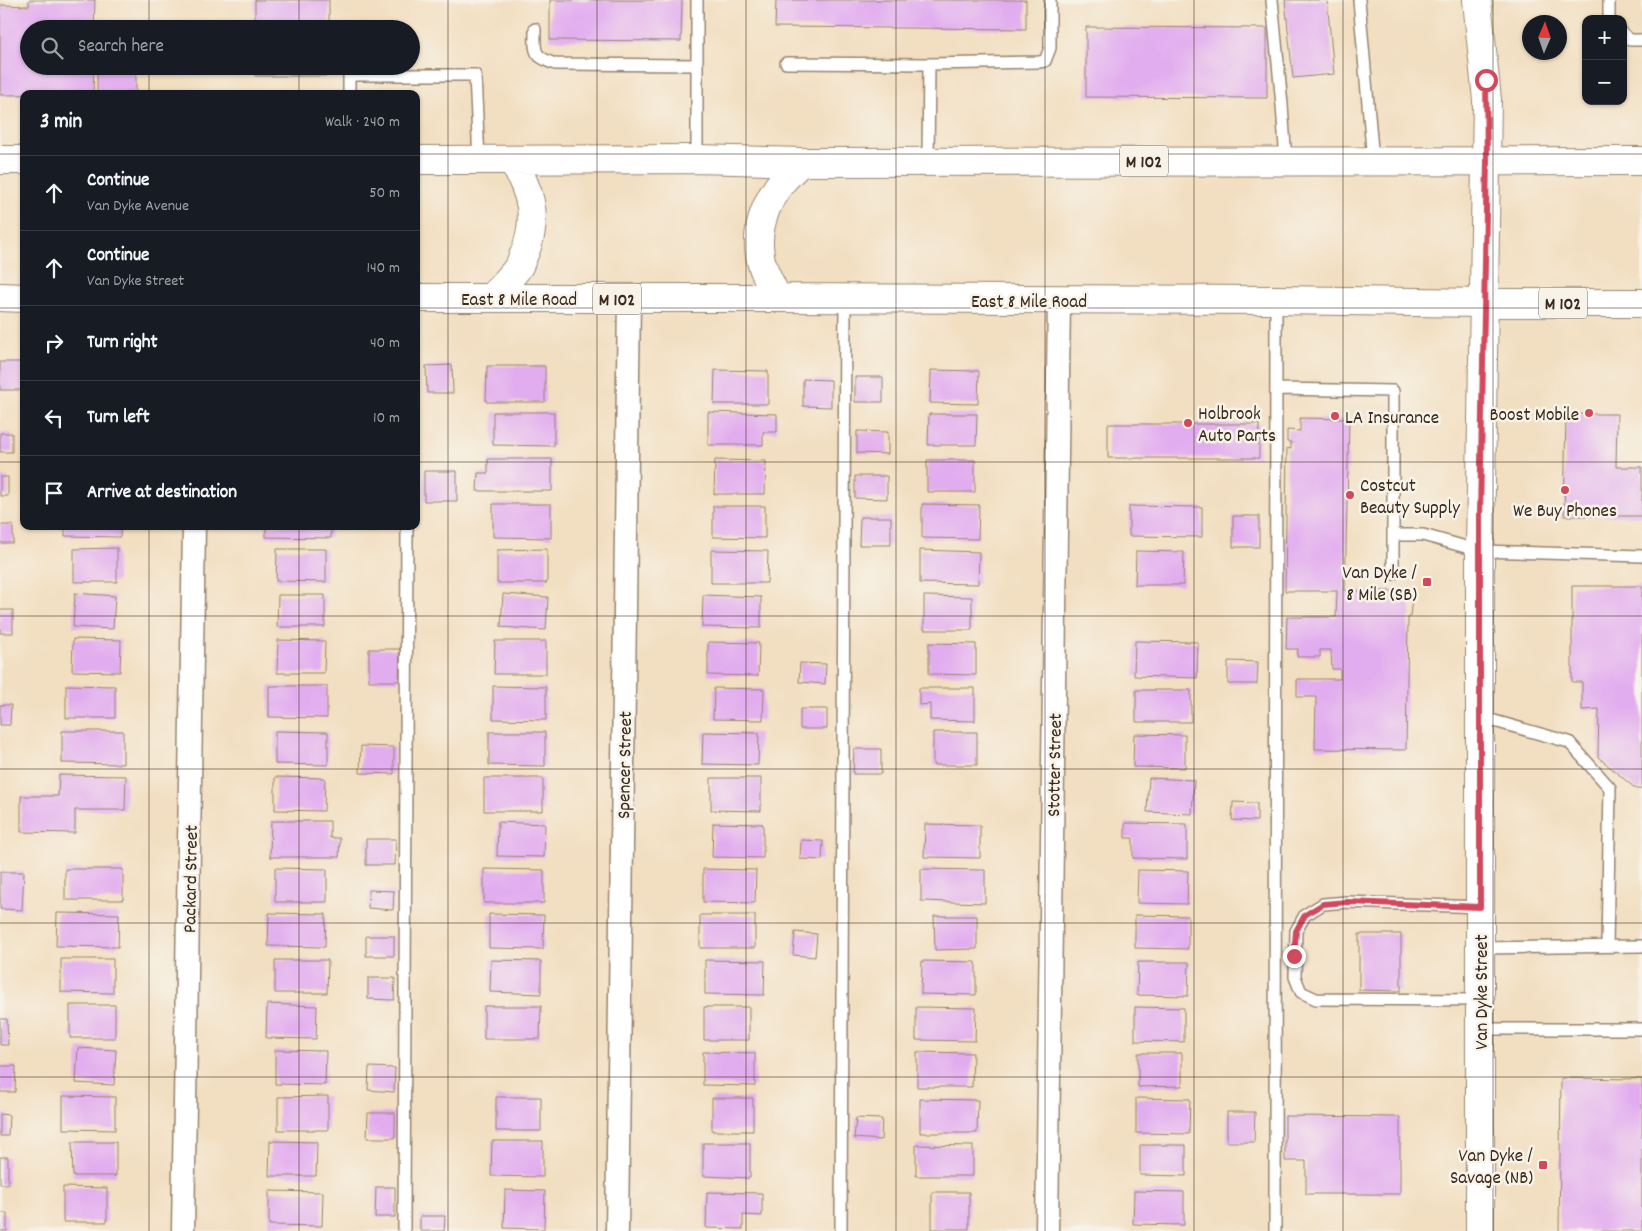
<!DOCTYPE html>
<html lang="en">
<head>
<meta charset="utf-8">
<style>
	body { margin:0; font-family:Dekko,sans-serif; background:#242831; color:#f1f3f6 }
	.controls { position:absolute; right:15px; top:15px; display:grid; overflow:hidden; border-radius:10px; box-shadow:0 1px 4px #0004 }
	.controls button { width:45px; height:45px; display:grid; place-items:center; padding:0; border:0; border-bottom:1px solid #363941; background:#171b24; color:#f1f3f6; font:25px sans-serif }
	.compass { position:absolute; left:1522px; top:15px; width:45px; height:45px; border-radius:50%; background:#171b24; box-shadow:0 1px 4px #0004; rotate:2deg }
	.stop { position:absolute; width:15px; height:15px; margin:-11px; border:4px solid #d1495b; border-radius:50%; background:#fff }
	.stop.end { background:#d1495b; border-color:#fff; box-shadow:0 1px 5px #0008 }
	.list { margin:0; padding:0; list-style:none }
	h2 { display:flex; justify-content:space-between; align-items:center; height:65px; margin:0; padding:0 20px; font-size:21px }
	h2 small { font-size:16px; font-weight:400; color:#9ea1a6 }
	.list li { display:grid; grid-template-columns:32px 1fr auto; gap:15px; align-items:center; box-sizing:border-box; height:75px; padding:0 20px; border-top:1px solid #363941 }
	.list b { display:block; font-size:19px; white-space:nowrap }
	.list p { margin:0; font-size:16px; white-space:nowrap; color:#9ea1a6 }
	.list em { font-size:16px; font-style:normal; color:#9ea1a6 }
	.icon { flex:none; width:28px; height:28px; fill:none; stroke:currentColor; stroke-width:2; stroke-linecap:round; stroke-linejoin:round }
	.map { position:relative; flex:none; width:1642px; height:1231px; overflow:hidden }
	.search { position:absolute; background:#171b24; box-shadow:0 1px 4px #0004; left:20px; top:20px; width:400px; height:55px; display:flex; align-items:center; gap:12px; box-sizing:border-box; padding:0 18px; border-radius:28px; color:#9ea1a6; font-size:19px }
	.panel { position:absolute; background:#171b24; box-shadow:0 1px 4px #0004; left:20px; top:90px; width:400px; height:440px; border-radius:10px }
	.map>svg:first-child { display:block }
</style>
</head>
<body>
<div class="map">
<svg width="1642" height="1231" viewBox="0 0 1642 1231">
	<rect width="100%" height="100%" fill="#f7f3e8"/>
	<filter id="ink" filterUnits="userSpaceOnUse"><feTurbulence type="fractalNoise" baseFrequency=".02" numOctaves="2"/><feDisplacementMap in="SourceGraphic" scale="10" xChannelSelector="R" yChannelSelector="G"/><feConvolveMatrix kernelMatrix="1 2 1 2 8 2 1 2 1" color-interpolation-filters="sRGB"/></filter>
	<filter id="wash" filterUnits="userSpaceOnUse"><feTurbulence type="fractalNoise" baseFrequency=".0096" numOctaves="4" result="noise"/><feDisplacementMap in="SourceGraphic" scale="20" xChannelSelector="R" yChannelSelector="G"/><feGaussianBlur stdDeviation="1.12" result="paint"/><feColorMatrix in="noise" values="0 0 0 0 0 0 0 0 0 0 0 0 0 0 0 0 0 1.4 0 .05"/><feComposite in="paint" operator="in"/></filter>
	<g filter="url(#wash)">
		<rect width="100%" height="100%" fill="#f2dec0"/>
		<g id="blocks">
			<path fill="#e2adef" d="M29,0h66l-1,29h-65v37h65l-1,28 -93,1v-90l29,1z
				M255,0h74v29h-74z
				M550,0h132l-1,41 -131,-1z
				M776,0h250v29l-251,-2z
				M1285,0h42l7,74 -41,4z
				M1086,27l181,1v70l-181,-1z
				M97,66h39v28h-39z
				M255,66h74l-1,10h-73z
				M0,362h23v28h-23z
				M452,365l1,28h-26l-1,-27z
				M487,366h58v36h-59z
				M715,370l53,1v33h-54z
				M931,370l48,1 -1,33 -48,-1z
				M855,377h28v25h-28z
				M803,379l28,1v27l-28,-1z
				M493,412h61v34l-61,-1z
				M708,412l69,2v18h-14v13h-55z
				M929,414h48l-1,31h-48z
				M1566,414h51l-1,53h26v49h-78z
				M1300,418l49,1 -4,172h63l4,6 -2,20 -2,1 -2,132 -91,-1 1,-52h-19v-18h43v-10h-8l-1,-19h-11v7h-23l1,-8h-12l1,-32h49l1,-26h-52l2,-143 4,1v-7h-4v-12l13,1z
				M1108,424h151v34h-151z
				M857,431l31,1v22l-31,-1z
				M0,433h12v19h-12z
				M488,459h64v32h-75l1,-18h10z
				M715,460l51,1 -1,33h-51z
				M927,460h48v32h-48z
				M424,471h33v30h-33z
				M855,476h32v23l-32,-1z
				M0,477h8v19h-8z
				M493,504h58v34l-58,-1z
				M922,504l57,1 -1,34 -56,-1z
				M713,506h52v32l-52,-1z
				M1129,506l73,1v30l-73,-1z
				M1233,516h26v31h-26z
				M860,517h31v28h-32z
				M0,525h13v18h-13z
				M65,526h56l-1,11 -55,-1z
				M266,526h65v12l-65,-1z
				M117,548v34h-43v-33z
				M277,549h49v33l-50,-1z
				M547,549v34h-50v-33z
				M711,550l57,1 -1,32h-56z
				M920,550l59,2 -1,32 -58,-1z
				M1136,551l48,1 -1,33h-48z
				M1572,586h70v203h-6l-38,-32 1,-48 -17,1v-28h-10z
				M75,593l40,3 -2,33 -40,-2z
				M503,594l45,3 -2,33 -45,-3z
				M278,595h47v32h-48z
				M703,595l58,2v31l-59,-1z
				M924,596l48,1v33h-48z
				M0,610h13v23h-13z
				M73,639l48,1 -1,32 -48,-1z
				M278,640l47,1 -1,32h-47z
				M495,641h51v33h-52z
				M1135,641l63,1 -1,36 -63,-2z
				M708,642l51,1 -1,33 -50,-1z
				M929,643l47,1v31l-47,-1z
				M369,649h31l-1,32h-30z
				M1228,661l30,1 -1,22h-29z
				M800,663l26,1 -1,20 -26,-2z
				M66,685l49,1v32h-49z
				M269,686h58v32l-58,-1z
				M493,686l53,1v33l-53,-1z
				M714,688l50,1 -1,31 -50,-1z
				M919,688h56v33l-45,-1v-16l-11,1z
				M1136,690h55v32h-55z
				M0,705h11l-1,20h-10z
				M800,709h27v20h-27z
				M62,731h61v33l-61,-1z
				M275,731l53,1v33l-53,-1z
				M489,732h56v34l-56,-1z
				M703,732l56,1 -1,32 -56,-1z
				M933,732h44v33h-44z
				M1134,734l51,1v33l-52,-1z
				M361,746l33,1v27l-34,-1z
				M854,749h27v25h-28z
				M59,775l67,1 -1,34h-50v23l-54,-1v-36h37z
				M275,777l50,1 -1,33 -49,-1z
				M484,778h59v33h-59z
				M711,778h50v33l-50,-1z
				M1149,778l45,2 -2,34 -45,-2z
				M1233,802l24,1v18l-25,-1z
				M271,821h59v17h10l-1,19h-69z
				M498,822l47,2 -1,33 -47,-1z
				M713,823l50,1v34l-51,-1z
				M1125,823l62,1v35l-54,-1v-20h-8z
				M925,824l55,1v33l-56,-1z
				M366,839h30l-1,26h-29z
				M801,840l22,1 -1,19 -22,-1z
				M275,868l52,1v33h-52z
				M65,869h58v31h-58z
				M484,869l60,1v33h-60z
				M703,869l53,1 -1,33 -52,-1z
				M921,869l64,1v33l-64,-2z
				M1138,870l50,1 -1,33 -50,-1z
				M0,872h24l-2,38 -22,-1z
				M369,890l25,1 -1,19 -25,-2z
				M57,913l62,1 -1,33 -62,-1z
				M269,913l57,1 -1,33 -57,-1z
				M489,914l55,1 -1,34 -54,-1z
				M700,915h55v33h-55z
				M1135,915l53,1v33l-53,-1z
				M934,916h43v33l-42,1z
				M795,932l22,2 -2,23 -22,-2z
				M1359,934h42v57l-42,-1z
				M366,936h28v20h-28z
				M61,959h52v34l-52,-1z
				M275,960h53l-1,33h-52z
				M491,960l50,1v33l-51,-2z
				M705,960l60,1 -1,34 -59,-1z
				M922,961l54,1v33l-55,-1z
				M1138,962h51l-1,34 -51,-1z
				M368,978h27l-1,22 -26,-1z
				M267,1004l50,2 -1,33 -50,-1z
				M70,1005h45v33h-45z
				M484,1006h57l-1,33h-56z
				M704,1007h45v33h-45z
				M916,1007l60,1 -1,33 -59,-1z
				M1135,1007l49,1v34l-49,-1z
				M0,1019h7l1,26h-8z
				M78,1048l38,2 -2,35 -38,-2z
				M275,1050l51,1 -1,34 -50,-1z
				M703,1052l52,1v33l-52,-1z
				M917,1052l56,1 -1,34h-55z
				M1138,1053h44v33l-44,1z
				M0,1066h16l-1,26h-15z
				M369,1067l26,1 -1,24 -26,-2z
				M1561,1078l81,1v152h-83z
				M63,1096l52,1v33l-52,-1z
				M328,1096v34h-50v-33z
				M496,1097h45v34h-45z
				M712,1098h41v33h-41z
				M1136,1098l54,1 -1,35 -53,-1z
				M920,1099l58,1 -1,33h-57z
				M1227,1112h28l-1,30h-27z
				M368,1113h27v25h-28z
				M0,1114l9,1 -1,21h-8z
				M1285,1116l115,1v77h-94v-33h-21z
				M856,1118l26,1 -1,21 -27,-2z
				M270,1141l47,1 -1,34h-47z
				M492,1141h51v36l-52,-1z
				M72,1142h44v34h-43z
				M703,1143h47v35l-47,-2z
				M916,1145l57,1v30h-57z
				M1140,1145h46v31l-46,-1z
				M0,1157h8v27h-8z
				M63,1187l44,1v34h-44z
				M376,1187h19v30h-20z
				M505,1190l40,1 -1,38 -40,-1z
				M269,1191l54,1 -1,34 -53,-1z
				M1134,1191l50,1v33l-51,-1z
				M707,1192l55,1v23l-19,-1v14l-37,-1z
				M932,1192h37v37h-37z
				M0,1213h7v18h-7z
				M420,1216h25l-1,15h-24z"/>
		</g>
	</g>
	<g filter="url(#ink)">
		<use href="#blocks" fill-opacity="0" stroke="#96846f" stroke-width="1"/>
		<g fill="none" stroke-linecap="round" stroke-linejoin="round">
			<defs>
				<path id="service" d="M697,0v65
					M1272,0l10,105 4,56
					M1359,0l14,161
					M1609,0v19
					M535,29c0,22 -3,27 20,35l142,1v94
					M1623,34l7,6h12
					M786,63l143,1
					M349,94v-19h126l4,85
					M928,161l1,-97 110,-2 6,-1 5,-13v-48
					M1276,389l117,2v183
					M1393,535h30l57,16 162,5
					M1480,717l89,25 41,46 -3,158
					M1480,948l162,-2
					M1480,1000l-164,-1 -15,-7 -6,-15 1,-46 9,-16 18,-11 24,-2 133,5
					M1480,1029h162
					M404,1231l3,-705
					M841,1231l4,-932
					M1275,1231l1,-931"/>
				<path id="minor" d="M183,1231l11,-705
					M617,1231l12,-932
					M1047,1231l12,-931"/>
				<path id="primary" d="M1477,0l10,100 -7,451v680"/>
				<path id="trunk" d="M0,160h24
					M416,160l281,-1 104,3 841,-1
					M0,297l24,1
					M416,298h361l499,2 207,3h159
					M491,298c9,-10 20,-20 28,-32 2,-4 4,-10 6,-14 14,-35 5,-60 -12,-91
					M777,298c-4,-9 -9,-19 -13,-28 -11,-28 -3,-58 13,-82 7,-10 16,-18 24,-26"/>
			</defs>
			<use href="#service" stroke="#96846f" stroke-width="14"/>
			<use href="#minor" stroke="#96846f" stroke-width="25"/>
			<use href="#primary" stroke="#96846f" stroke-width="30"/>
			<use href="#trunk" stroke="#96846f" stroke-width="30"/>
			<use href="#service" stroke="#fff" stroke-width="11"/>
			<use href="#minor" stroke="#fff" stroke-width="22"/>
			<use href="#primary" stroke="#fff" stroke-width="28"/>
			<use href="#trunk" stroke="#fff" stroke-width="28"/>
		</g>
	</g>
	<g fill="none" stroke-linecap="round" stroke-linejoin="round" filter="url(#ink)">
		<path stroke="#d1495b" stroke-width="6" d="M1294,956l2,-25 9,-16 18,-11 24,-2 133,5v-393l7,-353 -1,-81"/>
	</g>
	<path fill="none" stroke="#3b2a1e" stroke-width="1" stroke-opacity="0.55" d="M149,0v29M299,0v29M448,0v1231M597,0v1231M746,0v1231M896,0v1231M1045,0v1231M1194,0v1231M1343,0v1231M1493,0v1231M149,66v28M299,66v28M0,154h24M416,154h1226M0,308h24M416,308h1226M0,462h24M416,462h1226M149,526v705M299,526v705M0,616h1642M0,769h1642M0,923h1642M0,1077h1642"/>
	<g fill="#d1495b" stroke="#f7f3e8" stroke-width="2">
		<circle cx="1589" cy="413" r="5"/>
		<circle cx="1335" cy="416" r="5"/>
		<circle cx="1188" cy="423" r="5"/>
		<circle cx="1565" cy="490" r="5"/>
		<circle cx="1350" cy="495" r="5"/>
		<rect x="1422" y="577" width="10" height="10" rx="2.5"/>
		<rect x="1538" y="1160" width="10" height="10" rx="2.5"/>
	</g>
	<g text-anchor="middle" stroke-width="5" stroke-linejoin="round" paint-order="stroke">
		<g fill="#f7f3e8" stroke="#73665b" stroke-width="1">
			<rect x="1120" y="145.5" width="48" height="31" rx="4"/>
			<rect x="593" y="283.5" width="48" height="31" rx="4"/>
			<rect x="1539" y="287.5" width="48" height="31" rx="4"/>
		</g>
		<g font-size="18" font-weight="bold" fill="#3b2a1e">
			<text x="1144" y="167">M 102</text>
			<text x="617" y="305">M 102</text>
			<text x="1563" y="309">M 102</text>
		</g>
		<g font-size="19" fill="#3b2a1e" stroke="#f7f3e8">
			<text x="519" y="305">East 8 Mile Road</text>
			<text x="1029" y="307">East 8 Mile Road</text>
			<text transform="translate(623 765) rotate(-89)" y="7">Spencer Street</text>
			<text transform="translate(1053 765) rotate(-89)" y="7">Stotter Street</text>
			<text transform="translate(189 879) rotate(-89)" y="7">Packard Street</text>
			<text transform="translate(1480 992) rotate(-90)" y="7">Van Dyke Street</text>
		</g>
		<g font-size="19" fill="#3b2a1e" stroke="#f7f3e8" text-anchor="start">
			<text x="1198" y="419">Holbrook<tspan x="1198" dy="22">Auto Parts</tspan></text>
			<text x="1579" y="420" text-anchor="end">Boost Mobile</text>
			<text x="1345" y="423">LA Insurance</text>
			<text x="1360" y="491">Costcut<tspan x="1360" dy="22">Beauty Supply</tspan></text>
			<text x="1565" y="516" text-anchor="middle">We Buy Phones</text>
			<text x="1417" y="578" text-anchor="end">Van Dyke /<tspan x="1417" dy="22">8 Mile (SB)</tspan></text>
			<text x="1533" y="1161" text-anchor="end">Van Dyke /<tspan x="1533" dy="22">Savage (NB)</tspan></text>
		</g>
	</g>
</svg>
<div class="controls">
<button>+</button>
<button>−</button>
</div>
<svg class="compass" viewBox="-18 -18 36 36"><path d="M0-13l5 13h-10z" fill="#e53935"/><path d="M0 13l5-13h-10z" fill="#9ea1a6"/></svg>
<div class="stop" style="left:1486px;top:80px"></div>
<div class="stop end" style="left:1294px;top:956px"></div>
<div class="search"><svg class="icon" aria-label="search" viewBox="0 0 24 24"><circle cx="10" cy="10" r="6"/><path d="M15 15l6 6"/></svg>Search here</div>
<section class="panel">
<h2>3 min<small>Walk · 240 m</small></h2>
<ul class="list">
<li><svg class="icon" aria-label="ahead" viewBox="0 0 24 24"><path d="M12 20V5M6 11l6-6 6 6"/></svg><div><b>Continue</b><p>Van Dyke Avenue</p></div><em>50 m</em></li>
<li><svg class="icon" aria-label="ahead" viewBox="0 0 24 24"><path d="M12 20V5M6 11l6-6 6 6"/></svg><div><b>Continue</b><p>Van Dyke Street</p></div><em>140 m</em></li>
<li><svg class="icon" aria-label="right" viewBox="0 0 24 24"><path d="M7 20v-9h11M14 6l5 5-5 5"/></svg><div><b>Turn right</b></div><em>40 m</em></li>
<li><svg class="icon" aria-label="left" viewBox="0 0 24 24"><path d="M17 20v-9H6M10 6l-5 5 5 5"/></svg><div><b>Turn left</b></div><em>10 m</em></li>
<li><svg class="icon" aria-label="arrive" viewBox="0 0 24 24"><path d="M6 21V4h12l-3 4 3 4H6"/></svg><div><b>Arrive at destination</b></div></li>
</ul>
</section>
</div>
</body>
</html>
